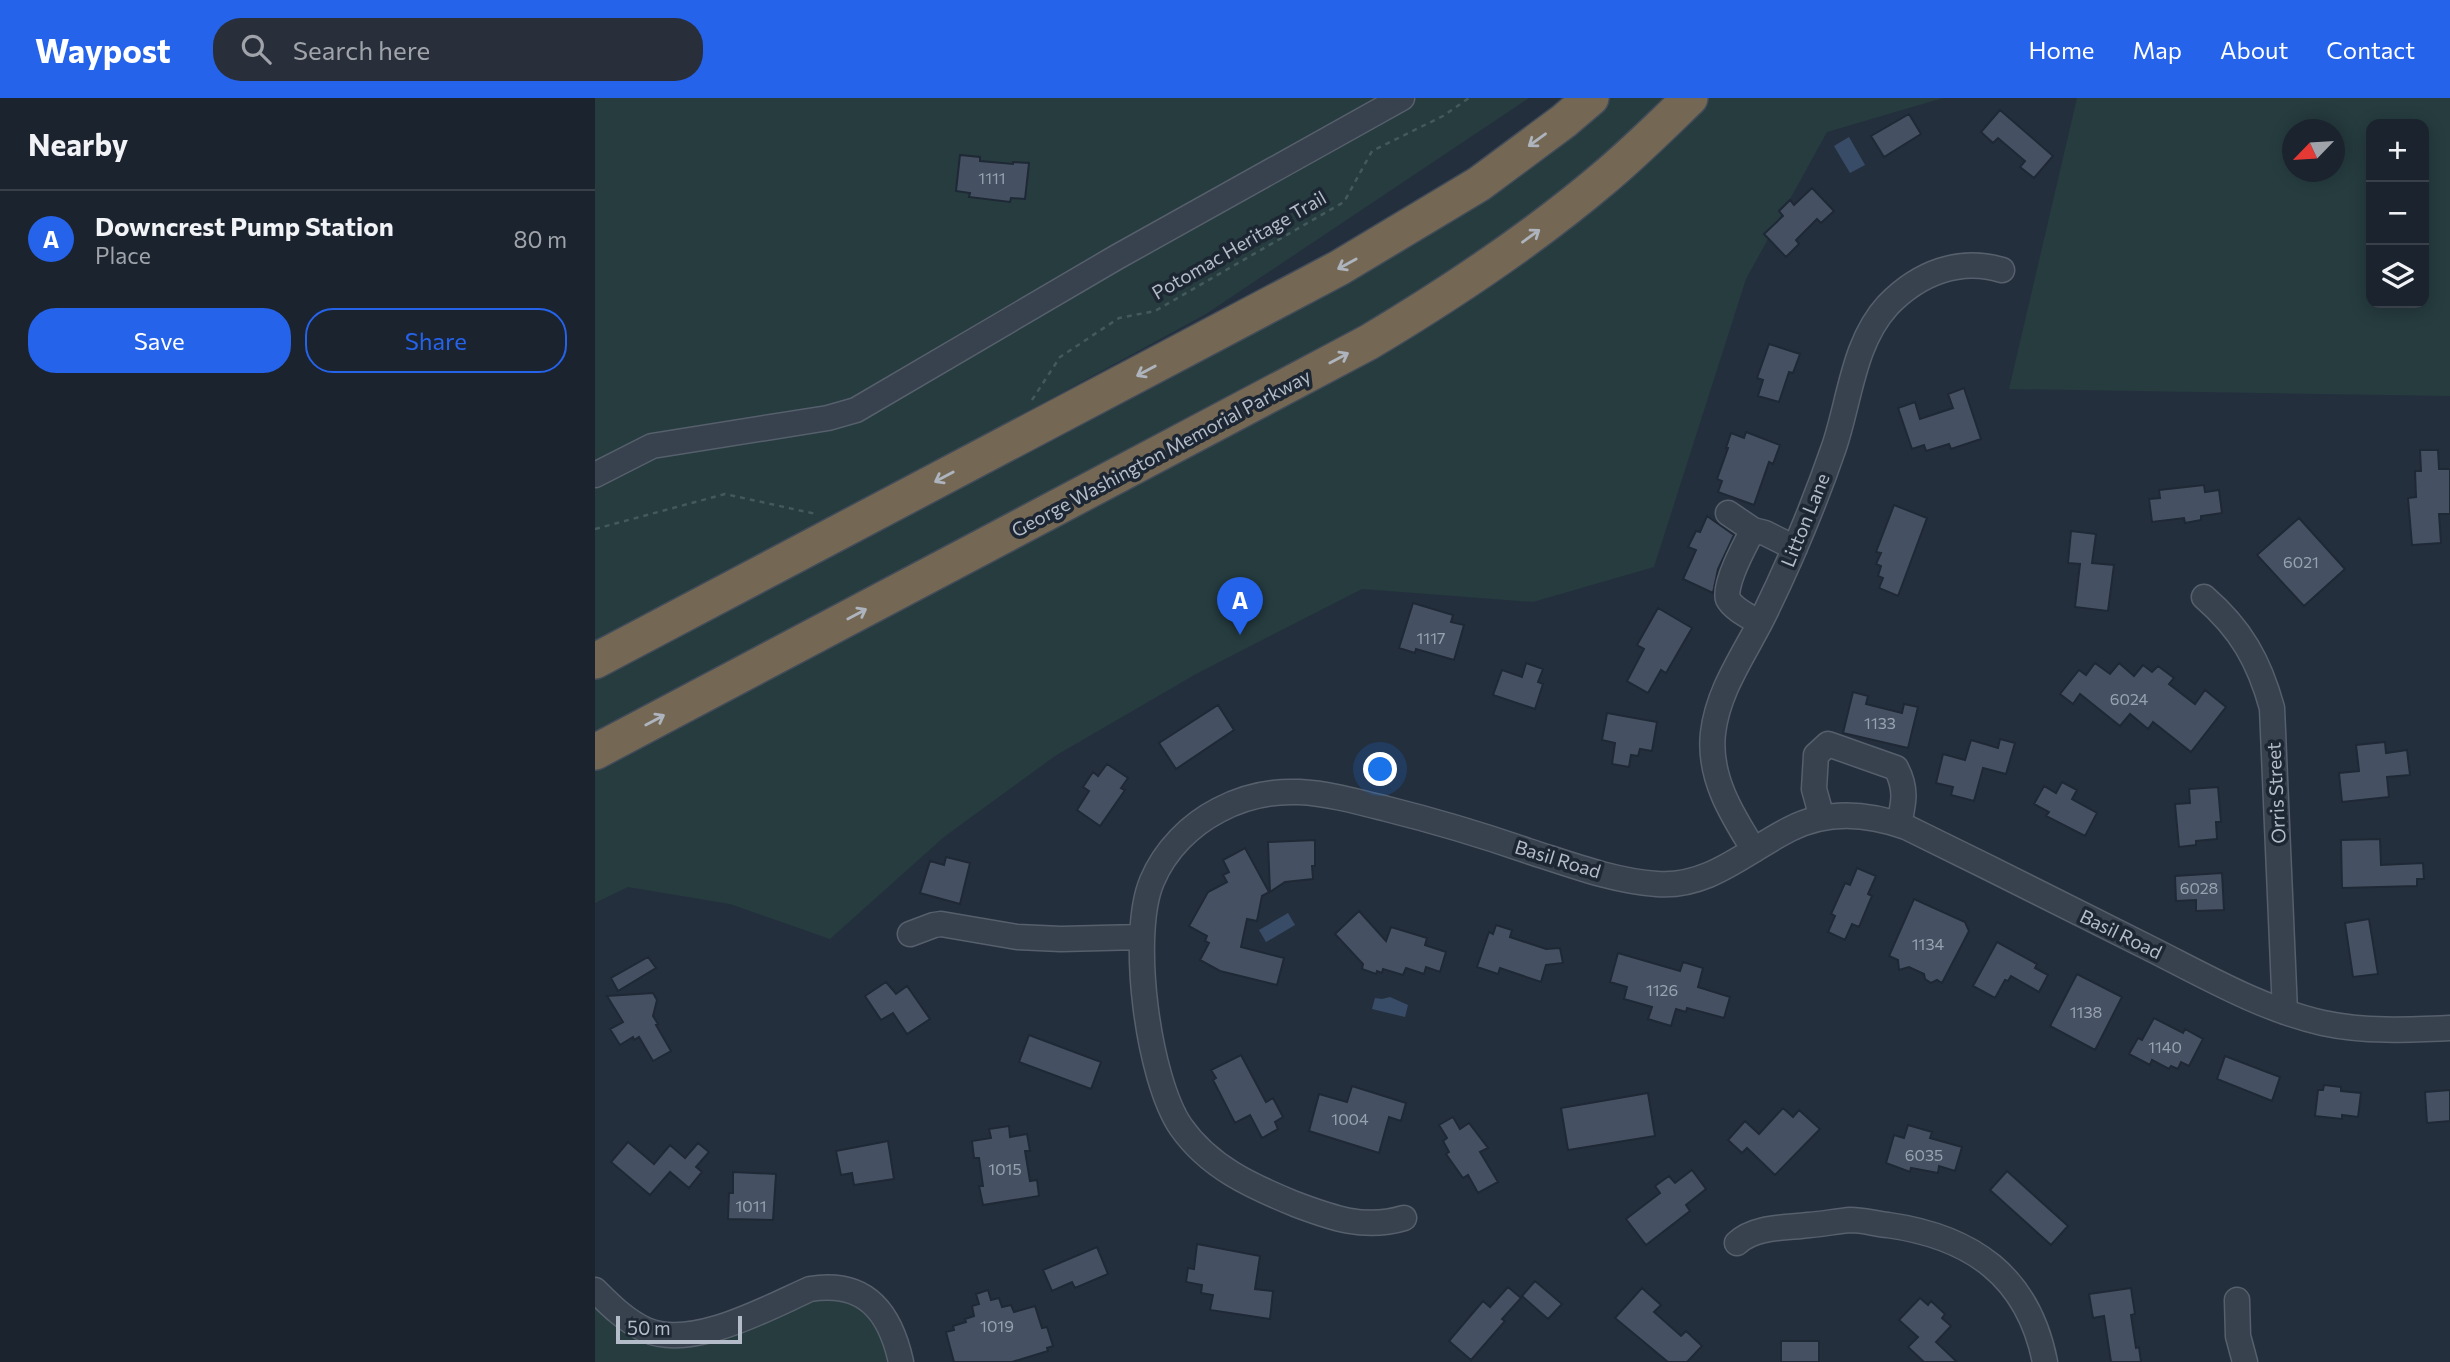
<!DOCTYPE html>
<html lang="en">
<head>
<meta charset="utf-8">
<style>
	body { margin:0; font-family:Commissioner,sans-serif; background:#282f3a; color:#f1f3f6 }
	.controls { position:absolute; right:21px; top:21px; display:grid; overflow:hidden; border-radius:14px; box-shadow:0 4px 18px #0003 }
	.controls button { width:63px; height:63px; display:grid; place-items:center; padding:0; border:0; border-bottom:2px solid #39404a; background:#1b232e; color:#f1f3f6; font:35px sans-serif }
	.compass { position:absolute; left:1687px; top:21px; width:63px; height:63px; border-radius:50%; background:#1b232e; box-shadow:0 4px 18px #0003; rotate:245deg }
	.scale { position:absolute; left:21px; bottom:18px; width:126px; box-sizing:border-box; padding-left:7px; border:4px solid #b4bcc9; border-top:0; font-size:19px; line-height:24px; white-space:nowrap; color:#b4bcc9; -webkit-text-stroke:5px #1d2633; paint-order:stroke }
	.you { position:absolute; left:786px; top:672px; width:24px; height:24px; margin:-18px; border:5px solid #fff; border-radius:50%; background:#1a73e8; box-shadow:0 0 0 10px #1a73e833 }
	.badge { display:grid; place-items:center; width:46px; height:46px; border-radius:50%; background:#2563eb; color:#fff; font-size:23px; font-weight:700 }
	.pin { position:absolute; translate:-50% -58px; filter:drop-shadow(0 2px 4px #0008) }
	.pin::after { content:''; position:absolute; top:37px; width:24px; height:21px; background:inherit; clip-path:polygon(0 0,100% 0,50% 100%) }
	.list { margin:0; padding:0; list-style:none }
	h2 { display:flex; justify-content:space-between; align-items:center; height:91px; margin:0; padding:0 28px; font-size:30px }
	h2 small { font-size:23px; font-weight:400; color:#a0a4aa }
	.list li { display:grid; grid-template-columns:46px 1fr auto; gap:21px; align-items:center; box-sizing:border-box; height:98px; padding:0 28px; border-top:2px solid #39404a }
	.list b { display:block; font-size:26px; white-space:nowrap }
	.list p { margin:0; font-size:23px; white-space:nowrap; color:#a0a4aa }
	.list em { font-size:23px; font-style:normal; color:#a0a4aa }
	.actions { display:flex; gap:14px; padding:21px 28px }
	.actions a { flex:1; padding:16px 0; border:2px solid #2563eb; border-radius:28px; text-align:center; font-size:24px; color:#2563eb }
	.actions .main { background:#2563eb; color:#fff }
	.icon { flex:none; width:38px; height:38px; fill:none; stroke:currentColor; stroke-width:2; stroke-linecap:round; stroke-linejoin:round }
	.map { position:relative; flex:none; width:1855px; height:1264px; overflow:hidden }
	header { display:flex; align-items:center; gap:42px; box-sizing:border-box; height:98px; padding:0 35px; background:#2563eb; color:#fff }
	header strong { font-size:33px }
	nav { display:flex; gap:38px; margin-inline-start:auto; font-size:24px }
	.search { width:490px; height:63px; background:#282f3a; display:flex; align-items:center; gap:18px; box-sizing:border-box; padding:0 24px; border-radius:28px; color:#a0a4aa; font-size:26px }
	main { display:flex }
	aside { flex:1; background:#1b232e }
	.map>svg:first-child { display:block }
</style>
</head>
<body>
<header>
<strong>Waypost</strong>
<div class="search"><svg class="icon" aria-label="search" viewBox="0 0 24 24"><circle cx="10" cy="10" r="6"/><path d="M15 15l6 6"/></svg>Search here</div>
<nav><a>Home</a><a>Map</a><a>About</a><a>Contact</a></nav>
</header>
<main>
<aside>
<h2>Nearby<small></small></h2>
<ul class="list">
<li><span class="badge">A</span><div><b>Downcrest Pump Station</b><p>Place</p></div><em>80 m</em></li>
</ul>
<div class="actions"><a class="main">Save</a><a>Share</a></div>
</aside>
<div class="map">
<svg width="1855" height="1264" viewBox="0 0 1855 1264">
	<rect width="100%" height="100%" fill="#242f3e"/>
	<path fill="#263c3f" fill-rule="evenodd" d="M0,0h934l-323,216 -611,334z
		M1010,0h73l-213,175 -870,470v-69z
		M1107,0h241l-116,34 -81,147 -92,288 -121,35 -171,-13 -166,85 -141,82 -111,81 -114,102 -100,-35 -102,-17 -33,16v-140l757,-397z
		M1482,0h373v298l-441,-7zM1829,26v179h-53v-179zM1698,32h42v42h-42z
		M228,1197l42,13 25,37 2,17h-297v-54l38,30 64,7z"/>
	<path fill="#394c67" d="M1254,39l16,28 -15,8 -16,-27z
		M693,815l7,12 -29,17 -7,-12z
		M795,899l18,8 -3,12 -33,-8 3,-11 7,1z"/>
	<path fill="#455162" stroke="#1f2835" stroke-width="2" d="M1405,12l53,46 -19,22 -14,-11 5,-6 -27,-23 -5,5 -12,-11z
		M1314,16l12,20 -37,23 -13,-21z
		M365,57l20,2v4l33,3v-2l16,1 -4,36 -14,-1 -1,4 -41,-5 1,-4 -14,-2z
		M1217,90l22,23 -13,12 -4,-4 -21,21 3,4 -13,13 -22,-23 19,-18 -4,-5 11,-11 4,5z
		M1174,246l31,10 -7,19 -4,-1 -10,30 -21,-6 5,-16 -6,-2z
		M1369,290l17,51 -30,10 -2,-5 -23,7 -2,-6 -12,4 -14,-41 17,-6 5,17 33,-11 -5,-14z
		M1151,334l34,13 -7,19 -4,-2 -15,43 -36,-13 4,-11 -5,-2 11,-31h-2l5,-15 13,5z
		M1825,352h18l1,19h11v45h-11l2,29 -29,2 -4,-47 8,-1 -1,-26h6z
		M1609,387l1,7 14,-2 3,23 -21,3v4l-16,3 -1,-5 -32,4 -3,-23 11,-1 -1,-8z
		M1299,407l33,13 -29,78 -19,-8 4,-10 -5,-2 3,-10 -5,-2 5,-11 -5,-1z
		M1112,418l27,19 -16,34 -5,24 -30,-14 13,-29 -8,-3 8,-16 4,1z
		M1704,420l46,51 -41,37 -47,-51z
		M1476,433l25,3 -4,29 22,2 -6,46 -33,-4 5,-43 -12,-1z
		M818,505l40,12 -2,7 13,3 -10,35 -38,-11 -1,4 -16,-5z
		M1063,510l34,20 -26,45 -5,-3 -13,23 -21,-12 17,-32 -7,-4z
		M931,565l17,6 -5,13 5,2 -8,25 -42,-14 9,-25 20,7z
		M1500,565l15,11 9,-11 15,13 9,-11 9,7 6,-6 16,12 -5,6 26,20 10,-14 21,17 -35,45 -38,-30 -5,7 -18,-15 -10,12 -40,-32 -7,10 -13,-10 19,-24 7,5z
		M1258,594l15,4 -2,8 36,9 2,-9 14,3 -10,41 -65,-15z
		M623,607l16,25 -58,39 -17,-26z
		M1012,615l50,9 -5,29 -12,-2 -2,7 -7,-1 -2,12 -17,-3 3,-21 -13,-3z
		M1405,641l15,4 -9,31 -23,-6 -9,33 -23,-6 2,-8 -17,-4 7,-29 22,6 6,-20 27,8z
		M1790,644l1,11 21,-3 3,25 -23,2 2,20 -47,5 -3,-29 20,-2 -3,-26z
		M512,666l21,14 -7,10 4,2 -25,36 -23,-16 12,-19 -6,-4 10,-15 5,4z
		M1467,684l15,8 -5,9 25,14 -12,23 -39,-20 3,-4 -15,-8 10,-18 12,7z
		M1623,689l3,35h-5l1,17 -21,2v4l-17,2 -4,-43 15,-1 -1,-14z
		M1785,741l1,26 42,-2 1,16h-7v7l-75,2 -1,-48z
		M720,742v26h-3l1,13 -28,3 -15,10 -2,-50z
		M650,750l24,44 -7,4 -5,25 -10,-2 -6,28 43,11 -7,27 -57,-14 -20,-11 9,-17 -4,-2 2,-5 -18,-10 19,-34 19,-10 -4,-7 6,-3 -6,-12z
		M351,759l24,6 -10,41 -40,-11 10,-32 14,4z
		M1262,770l19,8 -8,18 4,2 -13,31 -7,-3 -7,16 -17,-8 7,-16 -4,-2 14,-31 5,2z
		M1627,775l2,37 -28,1v-11l-20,1 -1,-25z
		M1319,801l51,23 4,9 -27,52 -5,-3 -6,3 -6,-4 -1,-5 -15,-7 -10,3 -1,-10 -9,-4z
		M764,813l27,30 5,-14 36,11 -2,7 21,7 -6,20 -14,-5 -2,7 -18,-6 -3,7 -20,-6 -1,4 -5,-2 -1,3 -14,-5 1,-5 -28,-30z
		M1774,821l9,55 -25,3 -8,-54z
		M901,827l16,5 -2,7 36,12 14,-1 3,15 -17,2 -5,17 -41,-14 -2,6 -21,-7 12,-35 4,2z
		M1402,844l40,22 -2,4 13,7 -9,17 -28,-16 -3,5 -3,-1 -10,18 -22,-12z
		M1023,855l62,18 3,-9 20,6 -5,19 32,10 -6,21 -37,-10 -1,4 -10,-3 -5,17 -23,-7 4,-12 -28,-8 3,-12 -17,-5z
		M53,859l8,11 -38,23 -7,-13z
		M1482,876l45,23 -27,53 -45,-24z
		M291,884l10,12 11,-8 23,33 -23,15 -14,-21 -12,7 -16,-24z
		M58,895l4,7 -4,16 5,8 -2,1 15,26 -18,10 -14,-24 -5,3 -1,-3 -13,8 -10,-16 13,-7 -16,-26z
		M1559,920l29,15 2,-4 18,10 -14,27 -8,-4 -3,7 -7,-3 -2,3 -17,-9 -2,5 -21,-11 9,-16 4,2z
		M434,937l72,27 -10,27 -72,-27z
		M646,957l25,47 7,-4 10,19 -8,5 3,7 -16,9 -12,-23 -15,8 -22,-43 3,-2 -5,-8z
		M1630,958l55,21 -8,24 -55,-22z
		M1729,987l17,2v4l20,2 -3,24 -16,-2v4l-27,-3 3,-26h5z
		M757,988l54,17 -5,18 -12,-4 -10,36 -70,-22 10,-37 28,8z
		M1855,992v31l-23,2 -2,-31z
		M1053,995l7,43 -87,14 -7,-42z
		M1188,1010l10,9 6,-7 21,19 -45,46 -28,-27 -5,5 -14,-13 17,-19 14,13z
		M858,1019l7,12 9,-6 19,25 -8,4 18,30 -20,11 -10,-18 -5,3 -17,-24 3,-2 -6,-11 4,-3 -8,-13z
		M1313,1027l24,7 -2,6 32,9 -7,24 -16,-5 -1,7 -27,-5 -1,4 -24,-9 8,-28 10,3z
		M414,1028l1,11 17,-3 3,17h-5l5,30 7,-1 2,16 -56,9 -4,-19h4l-4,-28h-5l-2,-17 19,-3 -2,-9z
		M293,1043l6,38 -40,6 -2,-12 -11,2 -5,-24z
		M33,1044l26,22 16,-19 15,13 13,-15 11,9 -13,15 6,5 -13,16 -19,-16 -20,23 -39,-33z
		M1097,1072l14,19 -20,16 4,6 -44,34 -20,-26 34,-26 -5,-7 14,-10 6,7z
		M1412,1073l61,55 -17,19 -61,-55z
		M138,1074l43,2 -3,46 -45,-1 1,-26h4z
		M602,1146l63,12 -5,33 18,2 -3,28 -60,-9 3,-15 -12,-2 1,-8 -16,-3 2,-14 6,1z
		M502,1149l11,27 -33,14 -3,-6 -20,9 -9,-21z
		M940,1183l27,23 -14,15 -26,-23z
		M913,1189l13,11 -19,21 3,2 -34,39 -22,-19 34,-40 7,6z
		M1047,1190l19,17 -7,7 27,24 5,-5 16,15 -15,16h-19l-53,-44z
		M1536,1190l4,26 -4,1 5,33 3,-1 2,15h-30l-7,-46 -11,2 -4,-24z
		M393,1192l3,10 8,-2 3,9 9,-2 3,7 21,-6 7,22 5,-1 6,19 -6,2 1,3 -36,11h-58l-8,-30 8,-2 -1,-4 13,-4 -1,-3 9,-3 -2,-10 7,-2 -3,-10z
		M1325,1200l8,7 3,-4 14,13 -3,4 9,8 -15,16 21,20h-33l-16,-15 10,-10 -19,-17z
		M1186,1243h38v21h-38z"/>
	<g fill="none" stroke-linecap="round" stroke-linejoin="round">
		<defs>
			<path id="minor" d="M0,377l57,-29 176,-28 28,-8 261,-153 285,-159
				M1133,415l25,17
				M1609,499c37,32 55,64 68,111l13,304
				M1165,525c-10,-6 -27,-14 -32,-24 -5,-14 18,-56 25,-69l12,3 30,15
				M1227,720l-8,-29 2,-34 12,-11 68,24c11,21 8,34 3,56
				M1159,752c-22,-35 -46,-73 -41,-117 5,-43 31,-78 50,-116 27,-55 51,-112 71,-170 16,-47 19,-104 54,-142 31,-32 72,-48 114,-35
				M315,836l24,-9 7,-1 76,13 44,2 80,-2
				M809,1120c-39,12 -72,0 -109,-14 -44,-18 -86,-37 -114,-77 -33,-48 -52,-192 -29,-246 13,-31 38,-56 67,-71 58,-31 109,-16 168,-1 48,12 95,26 141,42 41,13 85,30 129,33 52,4 89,-33 133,-55 37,-19 77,-16 116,-2 84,41 168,83 251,125 53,27 108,58 166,71 42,9 84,7 127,5
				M1142,1145c18,-17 49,-15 72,-18 14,-1 28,-4 42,-5 12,0 25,4 37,5 84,12 140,51 157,137
				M0,1192c15,15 31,31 51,40 47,20 121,-22 164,-41 56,-9 80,23 91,73
				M1642,1202l1,36 7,26"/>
			<path id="highway" d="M0,563l744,-393 140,-84 85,-63 27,-23
				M0,654l774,-410c82,-49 162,-102 235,-164 30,-25 58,-53 86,-80"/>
		</defs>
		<use href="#minor" stroke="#565f6c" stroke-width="27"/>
		<use href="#highway" stroke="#434c59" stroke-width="38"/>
		<path stroke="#44595c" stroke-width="2.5" stroke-dasharray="5 5" stroke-linecap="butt" d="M437,302l28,-43 59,-39 36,-7 189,-109 28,-51 71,-35 26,-18
			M0,431l130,-35 91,20"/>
		<use href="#minor" stroke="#38414e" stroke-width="24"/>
		<use href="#highway" stroke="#746855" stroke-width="35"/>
	</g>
	<defs><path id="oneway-shaft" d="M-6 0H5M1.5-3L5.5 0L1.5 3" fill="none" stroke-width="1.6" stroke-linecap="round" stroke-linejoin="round" transform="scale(1.75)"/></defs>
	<g stroke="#aeb4bd">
		<use href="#oneway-shaft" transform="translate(942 42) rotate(144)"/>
		<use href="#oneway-shaft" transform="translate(936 138) rotate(-36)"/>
		<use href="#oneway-shaft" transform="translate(752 166) rotate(151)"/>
		<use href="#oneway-shaft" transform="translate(744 260) rotate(-28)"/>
		<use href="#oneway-shaft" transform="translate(551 273) rotate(152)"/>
		<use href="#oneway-shaft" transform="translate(349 379) rotate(152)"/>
		<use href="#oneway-shaft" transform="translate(262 516) rotate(-28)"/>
		<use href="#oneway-shaft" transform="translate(60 622) rotate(-28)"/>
	</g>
	<g text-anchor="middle" stroke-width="7" stroke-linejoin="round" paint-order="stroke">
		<g font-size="16" fill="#98a1af">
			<text x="397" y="86">1111</text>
			<text x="1706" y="470">6021</text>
			<text x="836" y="546">1117</text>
			<text x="1534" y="607">6024</text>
			<text x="1285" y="631">1133</text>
			<text x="1604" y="796">6028</text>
			<text x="1333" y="852">1134</text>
			<text x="1067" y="898">1126</text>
			<text x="1491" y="920">1138</text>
			<text x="1570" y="955">1140</text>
			<text x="755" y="1027">1004</text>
			<text x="1329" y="1063">6035</text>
			<text x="410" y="1077">1015</text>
			<text x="156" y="1114">1011</text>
			<text x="402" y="1234">1019</text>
		</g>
		<g font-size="19" fill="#b4bcc9" stroke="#1d2633">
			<text transform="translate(644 147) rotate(-30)" y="7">Potomac Heritage Trail</text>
			<text transform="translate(566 355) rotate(-28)" y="7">George Washington Memorial Parkway</text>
			<text transform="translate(1210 422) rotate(-68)" y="7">Litton Lane</text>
			<text transform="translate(1681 695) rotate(-93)" y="7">Orris Street</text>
			<text transform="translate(963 761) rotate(17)" y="7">Basil Road</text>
			<text transform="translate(1526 836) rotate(26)" y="7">Basil Road</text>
		</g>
	</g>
</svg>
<div class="controls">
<button>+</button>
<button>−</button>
<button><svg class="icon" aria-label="layers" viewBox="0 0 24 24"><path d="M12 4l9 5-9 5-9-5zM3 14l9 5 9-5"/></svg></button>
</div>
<svg class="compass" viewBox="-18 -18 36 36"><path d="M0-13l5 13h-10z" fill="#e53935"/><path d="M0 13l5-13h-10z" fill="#a0a4aa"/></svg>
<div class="scale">50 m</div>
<div class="you"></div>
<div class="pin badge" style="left:645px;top:537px">A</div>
</div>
</main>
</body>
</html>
